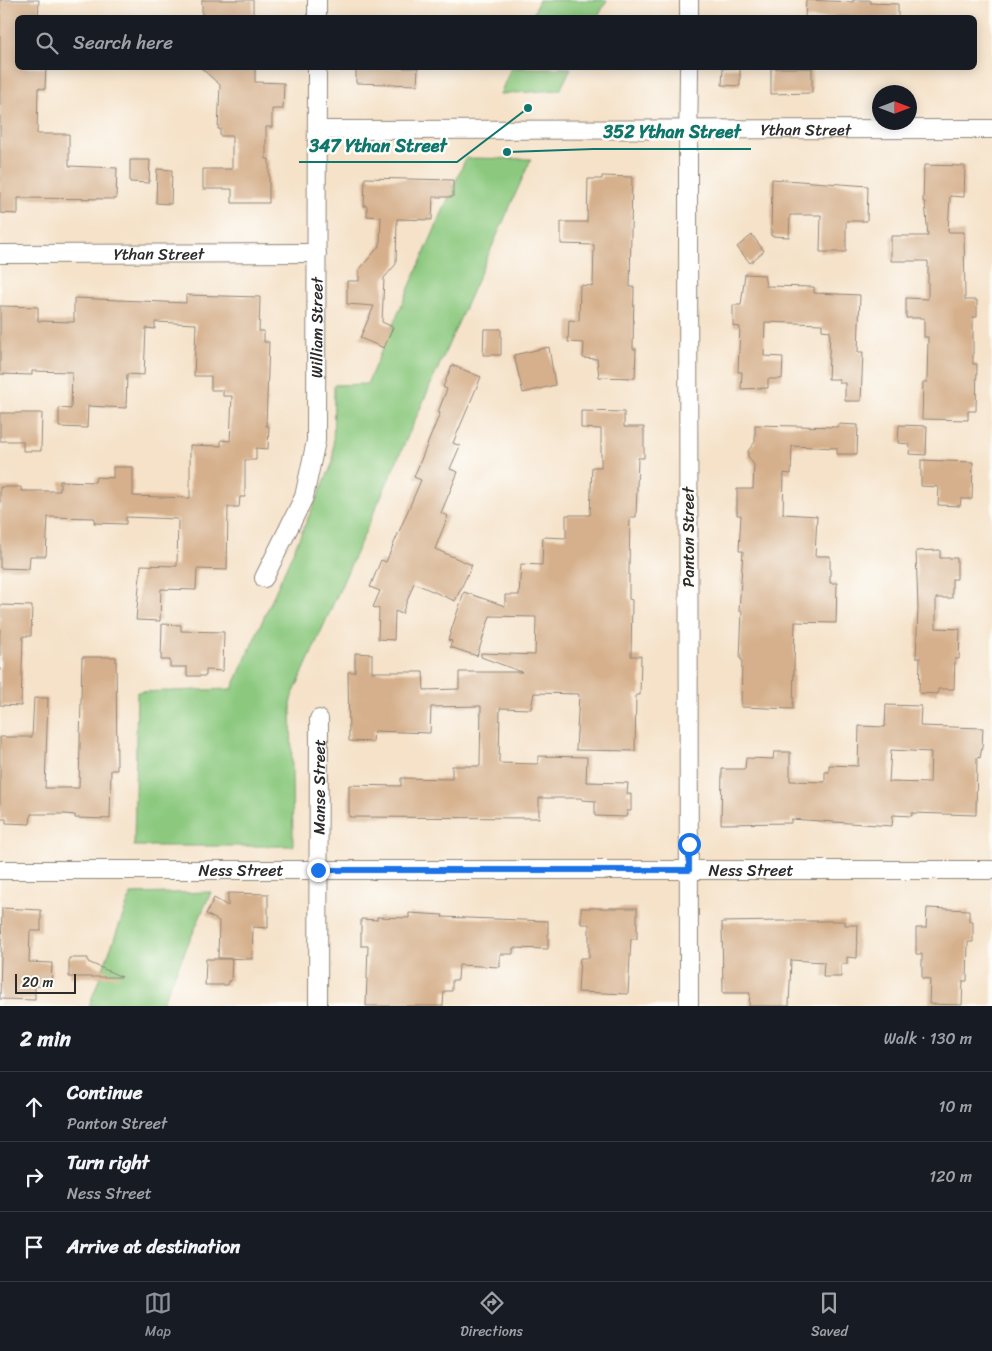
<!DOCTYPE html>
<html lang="en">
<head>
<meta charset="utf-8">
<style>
	body { margin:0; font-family:Sriracha,sans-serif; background:#20242c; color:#f1f3f6 }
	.compass { position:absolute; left:872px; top:85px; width:45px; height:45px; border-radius:50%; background:#171b24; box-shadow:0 2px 12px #0003; rotate:90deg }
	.scale { position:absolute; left:15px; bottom:12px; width:61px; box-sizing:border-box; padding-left:5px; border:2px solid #2b2b2b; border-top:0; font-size:14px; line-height:18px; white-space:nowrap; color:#2b2b2b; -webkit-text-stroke:4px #fdfcf7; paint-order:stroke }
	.stop { position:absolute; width:15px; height:15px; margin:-11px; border:4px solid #1a73e8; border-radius:50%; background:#fff }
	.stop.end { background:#1a73e8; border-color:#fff; box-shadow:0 1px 5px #0008 }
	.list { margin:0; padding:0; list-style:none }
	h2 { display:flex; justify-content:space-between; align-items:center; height:65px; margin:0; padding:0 20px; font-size:21px }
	h2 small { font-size:16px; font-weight:400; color:#9ea1a6 }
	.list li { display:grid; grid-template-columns:32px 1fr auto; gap:15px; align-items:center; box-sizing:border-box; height:70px; padding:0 20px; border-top:1px solid #363941 }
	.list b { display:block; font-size:19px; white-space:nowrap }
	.list p { margin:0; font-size:16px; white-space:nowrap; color:#9ea1a6 }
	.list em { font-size:16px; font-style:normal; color:#9ea1a6 }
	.icon { flex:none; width:28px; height:28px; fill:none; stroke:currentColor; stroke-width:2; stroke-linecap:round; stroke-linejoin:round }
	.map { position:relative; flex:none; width:992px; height:1006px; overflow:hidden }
	.search { position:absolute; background:#171b24; box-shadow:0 2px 12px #0003; left:15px; right:15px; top:15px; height:55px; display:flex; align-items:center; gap:12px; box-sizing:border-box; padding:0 18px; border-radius:8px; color:#9ea1a6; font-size:19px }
	.sheet { height:275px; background:#171b24 }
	nav { display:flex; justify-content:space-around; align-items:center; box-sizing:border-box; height:70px; border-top:1px solid #363941; background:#171b24; font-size:14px; color:#9ea1a6 }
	nav a { display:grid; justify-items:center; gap:2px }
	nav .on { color:#8c9099 }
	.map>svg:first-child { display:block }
</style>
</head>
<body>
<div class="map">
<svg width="992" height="1006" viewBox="0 0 992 1006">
	<rect width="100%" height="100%" fill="#fdfcf7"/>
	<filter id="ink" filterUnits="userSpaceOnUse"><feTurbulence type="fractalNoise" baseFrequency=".02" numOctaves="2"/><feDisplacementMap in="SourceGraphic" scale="10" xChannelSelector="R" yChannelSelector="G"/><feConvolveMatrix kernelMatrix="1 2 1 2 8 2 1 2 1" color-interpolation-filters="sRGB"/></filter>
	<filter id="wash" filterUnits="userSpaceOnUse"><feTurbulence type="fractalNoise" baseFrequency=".0096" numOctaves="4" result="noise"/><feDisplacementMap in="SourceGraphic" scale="20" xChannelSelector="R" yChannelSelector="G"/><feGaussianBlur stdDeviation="1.12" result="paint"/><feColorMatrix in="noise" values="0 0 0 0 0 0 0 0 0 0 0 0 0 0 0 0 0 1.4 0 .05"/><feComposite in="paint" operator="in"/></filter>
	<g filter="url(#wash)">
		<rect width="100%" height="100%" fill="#f5e2c9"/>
		<path fill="#8cc97f" stroke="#5c7a55" d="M539,0h68l-9,17h-66z
			M511,68h60l-11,22 -60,4z
			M466,158l65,1 -240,540 2,147h-159l3,-154 95,-3 101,-227 1,-77 33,-1z
			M211,892l-50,114h-72l42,-112z"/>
		<g id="blocks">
			<path fill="#d6b08c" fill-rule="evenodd" d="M0,0h39l-1,18h-20v50h28l-1,21 -7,-1 -1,46h32v32l48,2 -1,31 -98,-1v16l-18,-1z
				M202,0h51v18l-51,-2z
				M806,0l47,2v-2h17v3l28,1v14h-93z
				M201,68h54v14l29,1 -1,26h-11v18h-6v32h3v44h-37v-14h-29v-20h29v-33h-12v-7h-2l2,-44z
				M356,68h62l-1,17 -61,-2z
				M723,68h17v18l-18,-1z
				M771,68h41v25l-41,1z
				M130,160h20l-1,23 -19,-1z
				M924,165l41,1 -1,31 -14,-1 -2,36h16l1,68h12v17h-4v47h4l-1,47h-8v9l-46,-1 1,-37h4l1,-45h-4v-19h-18v-20l22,1v-38h-37v-25h37l-3,-34h-2z
				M157,169l15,1 -1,34 -15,-1z
				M602,176l30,1 -2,110h4l-1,62h3l-1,29 -36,-1 -2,-18 -14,-1 1,-15 -16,-1 1,-22 10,1 1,-36 13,1 1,-41 -33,-1v-22h26l1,-43h14z
				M365,178l88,2v17h-20l-1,23 -35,-1 -1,45 -12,14 -2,44 11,5 -9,21 -24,-10 14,-32 -27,-2v-23h12v-11l21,-25 1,-28 -14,-1v-10h-3z
				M772,179l96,7 -1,35h-21v31h-26l1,-37h-31l-1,22 -18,-1z
				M752,235l12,16 -14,12 -13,-16z
				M745,274l19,1 2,11 48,1v6l46,2 -2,57h5l-2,49h-16v-18h-6v-4h-11l2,-48 -8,-1v-6l-57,-2 -1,34 19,1 -1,22h-14v9l-27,1 1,-17h-4l2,-45 -7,-1v-21h8z
				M186,295l74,2 -1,34h5v11h5l-3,84h3l-1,23 -12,-1v12h-11v37h-5l-1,10h-11l-1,63 -30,-1 -1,21 -35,-1 -1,32 -24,-1 5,-55 36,1 1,-47 -52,-2v7l-32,-1 1,-5 -47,-1 -2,39h-16l-1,13 -29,-1v-81h21v4h39v-10l35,1 1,-5 17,1v-11h20v29l57,2v-53l31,1v-6l9,1 2,-45h-9v-6h-12v-14h-17l2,-52 -41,-2v7l-9,-1 -2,47 -17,-1 -1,34 -38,-2 -1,22 -28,-1v-19l12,1 1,-37 -40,-1v4l-32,-1v-68l38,1v14l36,1v-24l112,5z
				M484,329h17v26h-18z
				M549,347l6,38 -32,8 -9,-38z
				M452,365l29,12 -28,66 7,3 -10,23 8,3 -17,41 7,3 -13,33 37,16 -17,36 -41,-18 -12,31 -7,-3 -1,29 -16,-1 1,-30 -6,-2 7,-16 -10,-4 11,-27 5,2 35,-82 -7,-3 26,-64 -2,-1 9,-23 -4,-2z
				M581,411l43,1v15h20v31h-6l-2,59h-6l-1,51v31l3,1 -1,56h10l-1,39h-4l-1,56 -59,-1 3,-56 -45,-1 -3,16 -31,-1 -1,55 39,1v-8l49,1 -1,25 42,1 -1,11h4v17h-4l-1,6 -31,-1v-15l-13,-1v-2h-43v20l-190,-1v-32l52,1v-8l51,1v-13h28l1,-60 -50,1 -1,26 -56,-2 -1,11 -24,-1 -1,-69h7v-19l17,1v18h51l1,18 35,-1v-17h63l-41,-15v-4l54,2 1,-38 -46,-1 -13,40 -27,-9 2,-6 -4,-1 16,-48 41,14v-11h14l2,-31 21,1 1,-28 23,1v-23h24l2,-48h9v-38l-20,-1z
				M0,413h42l-1,38h-18v-10h-23z
				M838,424l20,1 -1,29h-20v-6l-45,-2 -1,28 -7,-1 -1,41 34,2 -2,40h15v27h7l-1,40 -41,-1 -2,87 -52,-2 1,-48h-2l2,-48h-3l4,-60h-4l2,-36h-4v-26h16l1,-24 -6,-9v-5l7,-9v-17l83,2z
				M899,425l28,1 -1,29 -17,-1 1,-10 -12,-1z
				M921,460l52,2 -1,37h-11l-1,7 -22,-1 1,-18 -18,-1z
				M940,550v8h17v21h-5v19h-16v30l24,1 -1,30h-4l-1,30h-16v5l-19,-1 1,-35h-4l2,-50 -2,-57z
				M0,605l32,1 -1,30h-8l-2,70 -21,-1z
				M162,624l19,1v6l43,1 -1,39 -17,-1v6h-19v-9h-17v-7h-9z
				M82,657h34l1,113h-6l-1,49 -35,-1v-3l-10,-1h-34l-1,10 -24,-1v-4h-6v-82h32l2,-39h14l-3,90h34z
				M886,705l35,1 -1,20 63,2 -1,19 -2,11 -3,-1 -1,58 -64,-2v3l-19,-1 -1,11 -101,-7v4l-70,1 1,-55h23l1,-11 27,1 1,-7h16v29l35,1v-10h4v-7l29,1 1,-40 26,1zM891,750l40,2 -1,31 -41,-1z
				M228,893l40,1v34l-15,-1 -1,32 -34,-1 1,-37 -13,-7 8,-16 14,8z
				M2,908l39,2v21h-11l-1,31 23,1 -1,24 -16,-1v14l-35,-1z
				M581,908h56v31h-6l-3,55 -50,-2 2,-34h9v-34h-8z
				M927,908l42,2v11h4v21h-5l-1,39h-4l-1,24 -33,-1 1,-25 -8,-1v-24h-6v-26h10z
				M409,913l34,2 -1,2 106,4v28l-35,-1v6h-13v13l-41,-2 -1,15h-6v11h-8l-1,15h-77l2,-60h-7v-27l16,1v-3l32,1z
				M781,921h64v4h13l-1,33 -10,-1v7h-6v13h-18l1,-15 -33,-2 -2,46h-40l1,-13h-27l-1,-71z
				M69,958h19v4l34,15h-53z
				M206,959h26l-1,22h-3v4h-23z"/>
		</g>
	</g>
	<g filter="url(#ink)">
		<use href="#blocks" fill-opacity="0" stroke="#90867a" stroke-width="1"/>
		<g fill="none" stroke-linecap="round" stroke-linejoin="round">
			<defs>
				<g id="street">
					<path d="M317,0v18"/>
					<path d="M689,0v18"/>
					<path id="s1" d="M318,130l674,-1"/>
					<path id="s2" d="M0,254l317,-1"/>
					<path id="s3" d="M264,578l40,-81 12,-56 1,-373"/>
					<path id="s4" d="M0,870h992"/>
					<path id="s5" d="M318,1006l1,-287"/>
					<path d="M689,1006l-1,-850 1,-88"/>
				</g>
			</defs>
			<use href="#street" stroke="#90867a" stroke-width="20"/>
			<use href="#street" stroke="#fff" stroke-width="18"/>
		</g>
	</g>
	<g fill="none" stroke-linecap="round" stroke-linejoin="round" filter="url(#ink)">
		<path stroke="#1a73e8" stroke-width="6" d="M318,870h371v-26"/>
	</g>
	<g text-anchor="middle" stroke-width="5" stroke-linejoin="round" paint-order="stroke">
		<g font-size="16" fill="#2b2b2b" stroke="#fdfcf7">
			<text dy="6" stroke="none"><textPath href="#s1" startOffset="488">Ythan Street</textPath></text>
			<text dy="6" stroke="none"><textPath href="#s2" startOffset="159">Ythan Street</textPath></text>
			<text dy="6" stroke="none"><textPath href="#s3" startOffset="261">William Street</textPath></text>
			<text transform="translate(688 537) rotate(-90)" y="6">Panton Street</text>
			<text dy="6" stroke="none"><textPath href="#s5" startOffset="219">Manse Street</textPath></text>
			<text dy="6" stroke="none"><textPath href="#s4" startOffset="241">Ness Street</textPath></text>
			<text dy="6" stroke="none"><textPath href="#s4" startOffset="751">Ness Street</textPath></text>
		</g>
	</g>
	<path fill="none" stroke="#0f766e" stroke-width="2" d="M507 152L593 149H751M528 108L457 162H299"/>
	<g fill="#0f766e" stroke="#fdfcf7" stroke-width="2">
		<circle cx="507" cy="152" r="5"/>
		<circle cx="528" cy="108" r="5"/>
	</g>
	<g font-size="18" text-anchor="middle" font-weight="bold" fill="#0f766e" stroke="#fdfcf7" stroke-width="5" stroke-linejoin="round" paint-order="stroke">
		<text x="672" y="138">352 Ythan Street</text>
		<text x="378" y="152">347 Ythan Street</text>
	</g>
</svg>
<svg class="compass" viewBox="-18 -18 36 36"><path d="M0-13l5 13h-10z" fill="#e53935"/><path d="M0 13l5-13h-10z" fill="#9ea1a6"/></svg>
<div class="scale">20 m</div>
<div class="stop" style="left:689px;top:844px"></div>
<div class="stop end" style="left:318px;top:870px"></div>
<div class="search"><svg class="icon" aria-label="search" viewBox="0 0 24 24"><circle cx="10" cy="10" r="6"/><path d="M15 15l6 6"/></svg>Search here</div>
</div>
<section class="sheet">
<h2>2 min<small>Walk · 130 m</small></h2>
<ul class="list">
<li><svg class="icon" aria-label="ahead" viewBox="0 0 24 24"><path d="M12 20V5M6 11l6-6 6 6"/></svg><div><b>Continue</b><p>Panton Street</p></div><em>10 m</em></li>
<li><svg class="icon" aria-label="right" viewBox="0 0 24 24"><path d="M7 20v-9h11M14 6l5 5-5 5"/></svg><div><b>Turn right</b><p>Ness Street</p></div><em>120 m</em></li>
<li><svg class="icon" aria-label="arrive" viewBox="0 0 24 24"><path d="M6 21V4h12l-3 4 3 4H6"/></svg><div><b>Arrive at destination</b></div></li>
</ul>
</section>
<nav>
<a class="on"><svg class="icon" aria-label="map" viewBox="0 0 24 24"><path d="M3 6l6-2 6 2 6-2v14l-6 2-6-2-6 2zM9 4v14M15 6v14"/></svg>Map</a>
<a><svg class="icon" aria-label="directions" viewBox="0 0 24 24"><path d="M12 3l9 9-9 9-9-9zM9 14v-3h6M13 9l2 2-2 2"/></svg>Directions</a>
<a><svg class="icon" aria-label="saved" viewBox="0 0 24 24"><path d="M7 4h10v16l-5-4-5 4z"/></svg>Saved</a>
</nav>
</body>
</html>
